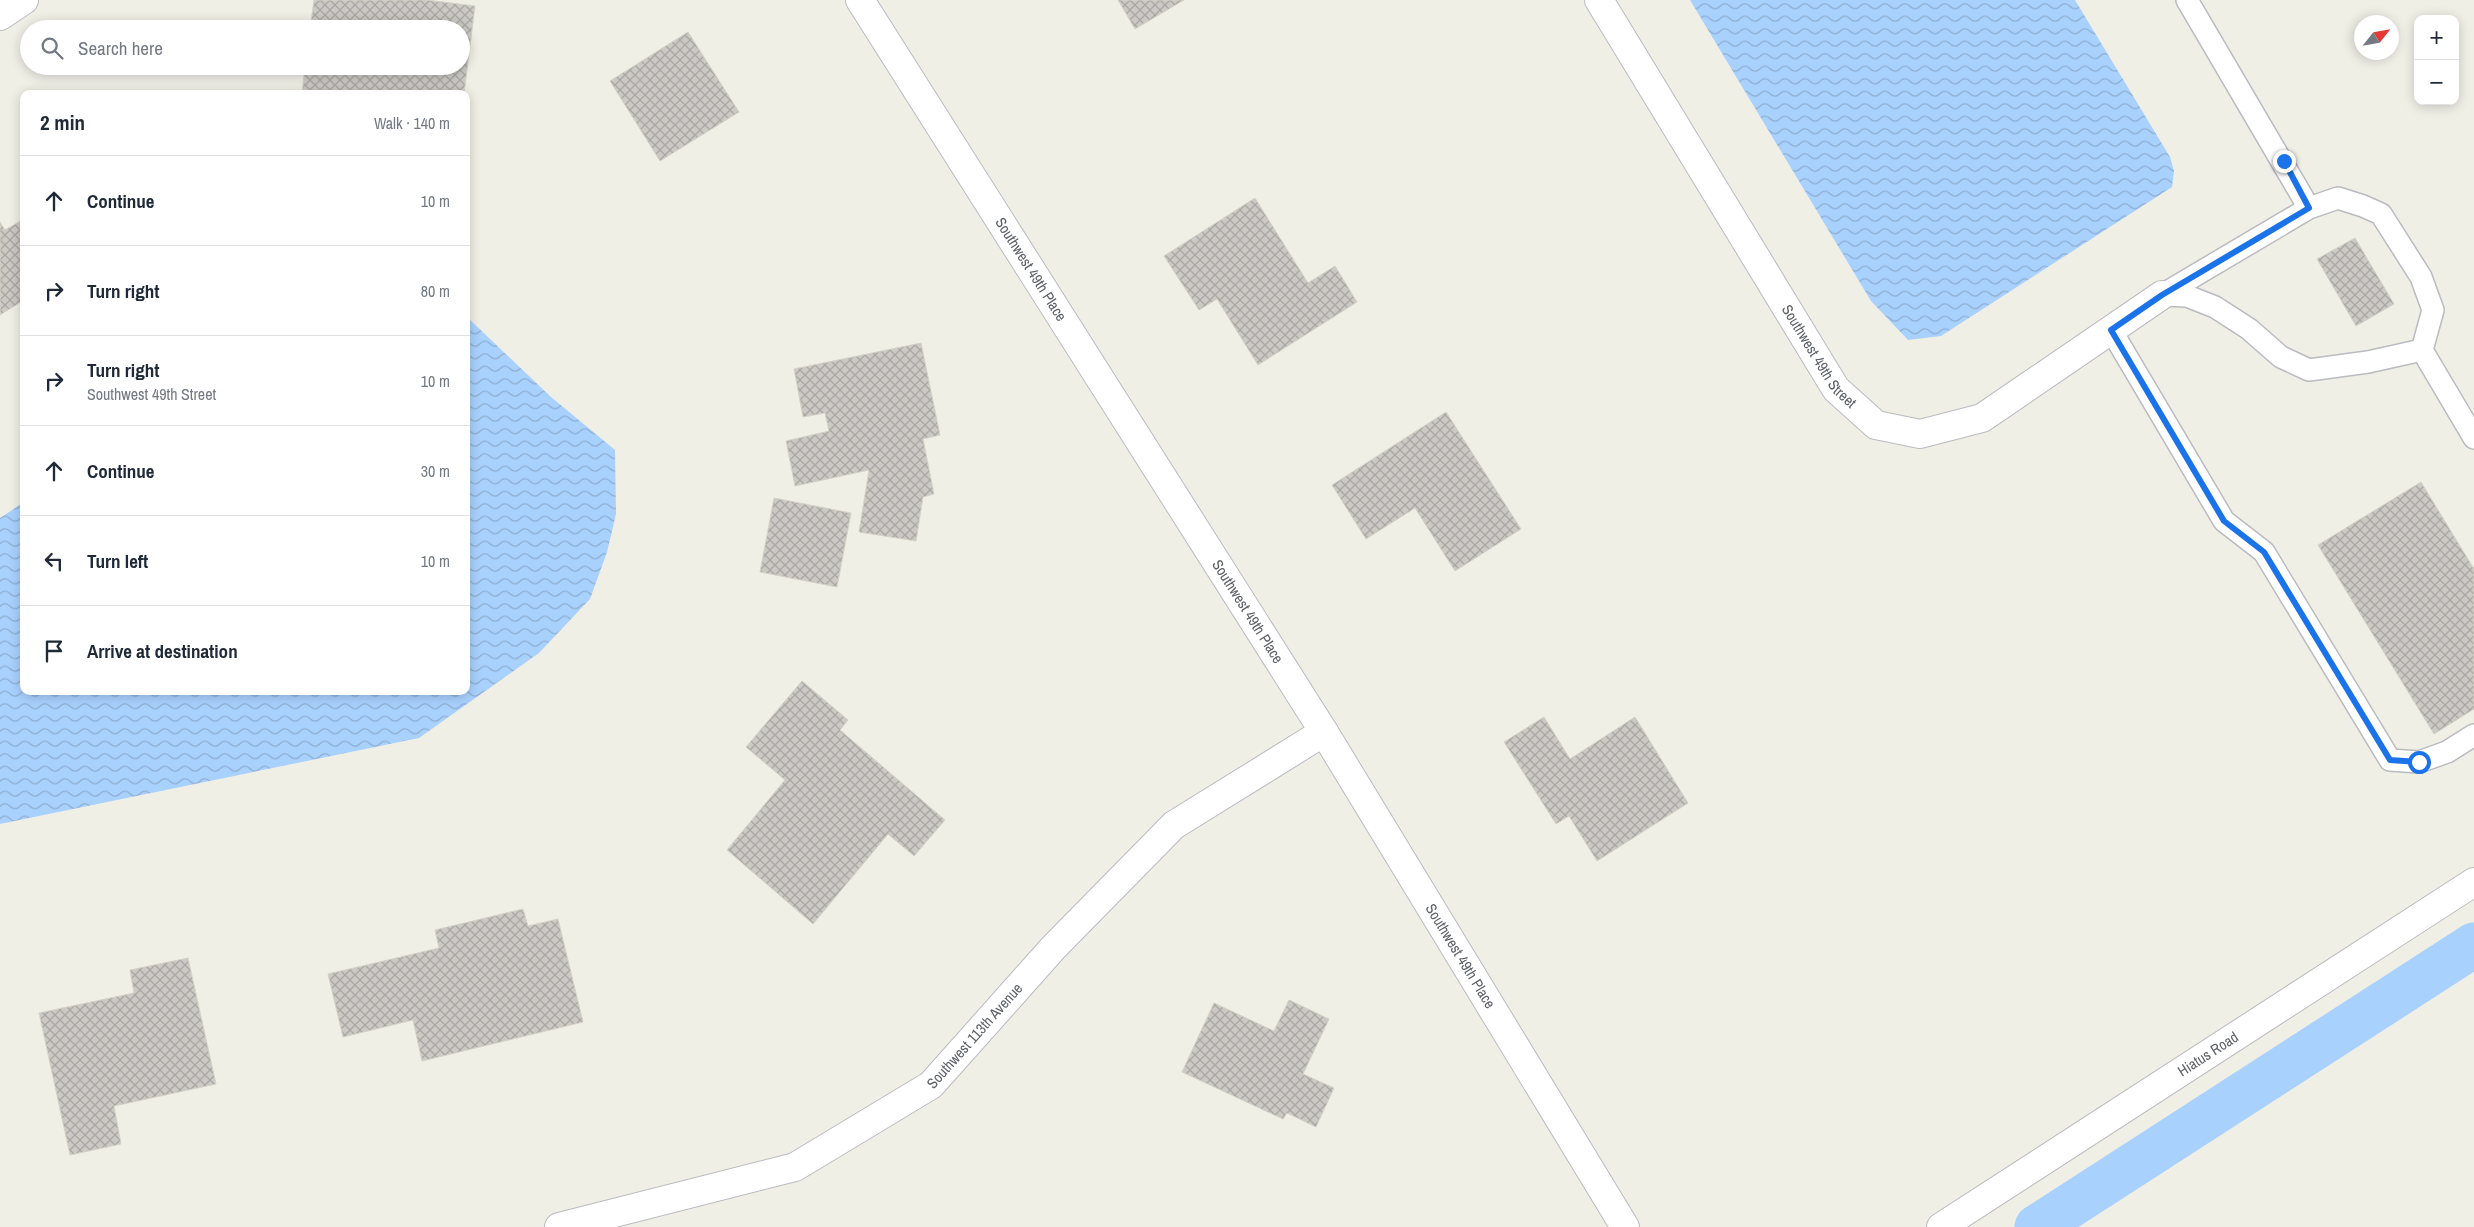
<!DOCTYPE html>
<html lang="en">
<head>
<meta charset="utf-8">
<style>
	body { margin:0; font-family:"Archivo Narrow",sans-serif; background:#f6f6f7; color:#1f2937 }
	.controls { position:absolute; right:15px; top:15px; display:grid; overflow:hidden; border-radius:10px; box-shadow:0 2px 12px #0003 }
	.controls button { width:45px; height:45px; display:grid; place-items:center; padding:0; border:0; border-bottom:1px solid #e0e1e3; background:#fff; color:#1f2937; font:25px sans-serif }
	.compass { position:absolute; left:2354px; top:15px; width:45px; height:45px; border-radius:50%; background:#fff; box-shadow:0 2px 12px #0003; rotate:59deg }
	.stop { position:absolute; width:15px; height:15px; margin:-11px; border:4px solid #1a73e8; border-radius:50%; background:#fff }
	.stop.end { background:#1a73e8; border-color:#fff; box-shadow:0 1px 5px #0008 }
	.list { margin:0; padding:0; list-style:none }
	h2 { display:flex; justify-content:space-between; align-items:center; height:65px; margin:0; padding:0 20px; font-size:21px }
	h2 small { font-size:16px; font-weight:400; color:#747a83 }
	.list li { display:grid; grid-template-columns:32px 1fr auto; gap:15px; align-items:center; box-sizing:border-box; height:90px; padding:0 20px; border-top:1px solid #e0e1e3 }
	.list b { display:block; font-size:19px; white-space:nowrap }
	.list p { margin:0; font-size:16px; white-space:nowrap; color:#747a83 }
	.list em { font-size:16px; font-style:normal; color:#747a83 }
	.icon { flex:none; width:28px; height:28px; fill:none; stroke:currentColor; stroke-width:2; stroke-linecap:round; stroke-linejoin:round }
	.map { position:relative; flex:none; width:2474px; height:1227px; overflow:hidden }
	.search { position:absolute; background:#fff; box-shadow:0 2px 12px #0003; left:20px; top:20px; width:450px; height:55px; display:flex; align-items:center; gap:12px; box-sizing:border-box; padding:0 18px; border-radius:28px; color:#747a83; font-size:19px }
	.panel { position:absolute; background:#fff; box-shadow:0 2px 12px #0003; left:20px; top:90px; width:450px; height:605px; border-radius:10px }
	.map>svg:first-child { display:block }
</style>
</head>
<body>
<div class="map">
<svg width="2474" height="1227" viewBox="0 0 2474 1227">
	<defs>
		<pattern id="water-waves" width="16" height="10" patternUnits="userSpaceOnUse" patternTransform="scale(1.25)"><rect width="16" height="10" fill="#a9d1fe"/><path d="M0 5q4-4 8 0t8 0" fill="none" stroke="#8dadd1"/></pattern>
		<pattern id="building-cross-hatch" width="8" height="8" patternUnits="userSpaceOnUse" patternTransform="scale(1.25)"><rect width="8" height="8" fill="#ccc9c4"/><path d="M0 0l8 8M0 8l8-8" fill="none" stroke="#a9a7a3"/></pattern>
	</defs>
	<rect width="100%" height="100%" fill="#f0efe6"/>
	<path fill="url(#water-waves)" d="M1690,0h385l95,157 4,14 -2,16 -231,149 -33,4 -37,-39z
		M466,316l85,81 64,53 1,64 -9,38 -17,47 -51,54 -120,85 -419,86v-306l24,-16v189h442z"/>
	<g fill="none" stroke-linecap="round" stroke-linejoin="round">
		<path stroke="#a9d1fe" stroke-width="45" d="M2037,1227l437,-282"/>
	</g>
	<path fill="url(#building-cross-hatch)" stroke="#d5d1c5" d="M314,0h113l48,6 -11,88h-162l3,-28h156v-37h-151z
		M1118,0h66l-49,29z
		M688,32l51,80 -79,49 -50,-80z
		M1255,198l53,85 27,-17 22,36 -99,63 -41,-66 -18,11 -35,-54z
		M24,219v81l-24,15v-93l5,8z
		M2355,238l39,66 -38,22 -39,-67z
		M921,343l19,92 -17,4 11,55 -11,3 -7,44 -57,-9 10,-62 -74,16 -9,-45 43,-10 -4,-18 -22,4 -9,-48z
		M1446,412l75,117 -66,42 -40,-63 -49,31 -34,-54z
		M2421,482l53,87v140l-40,25 -116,-189z
		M774,498l77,15 -14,74 -77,-15z
		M802,681l46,39 -8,10 105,90 -31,36 -26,-22 -75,90 -86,-74 58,-70 -39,-33z
		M1544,717l26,42 65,-42 53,86 -91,58 -28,-45 -13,8 -52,-82z
		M523,909l5,17 30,-7 25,103 -161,39 -9,-41 -70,17 -15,-63 111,-26 -4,-18z
		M188,958l28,126 -102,22 7,38 -51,11 -31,-142 95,-20 -4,-23z
		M1289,1000l40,19 -26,55 31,14 -18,39 -29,-14 -4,6 -101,-47 32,-69 60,28z"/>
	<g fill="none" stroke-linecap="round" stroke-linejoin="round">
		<defs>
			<path id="lane" d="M2187,0l122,208
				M2162,295l147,-87 29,-10 25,8 18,8 40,63 12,33 -11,40
				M2162,295l25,1 28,11 34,22 32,28 28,13 59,-8 54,-12 52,88
				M2111,330l113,191 40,31 126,208 29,2 28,-10 27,-17"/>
			<g id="street">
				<path id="s1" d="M860,0l464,732 301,495"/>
				<path id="s2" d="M1599,0l237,389 40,36 44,9 62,-16 180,-123"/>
				<path d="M0,16l24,-16"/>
				<path id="s3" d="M559,1227l236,-60 136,-82 123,-138 120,-122 150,-93"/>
				<path id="s4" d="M1941,1227l533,-345"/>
			</g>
		</defs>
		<use href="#lane" stroke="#b9bbc0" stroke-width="24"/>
		<use href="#street" stroke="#b9bbc0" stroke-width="30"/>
		<use href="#lane" stroke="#fff" stroke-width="21"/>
		<use href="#street" stroke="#fff" stroke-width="28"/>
	</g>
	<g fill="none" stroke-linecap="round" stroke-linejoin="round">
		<path stroke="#1a73e8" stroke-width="6" d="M2284,161l25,47 -147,87 -51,35 113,191 40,31 126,208 29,2"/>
	</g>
	<g text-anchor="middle" stroke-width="5" stroke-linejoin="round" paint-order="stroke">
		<g font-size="15" fill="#5e6166" stroke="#fff">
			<text dy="5" stroke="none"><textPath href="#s1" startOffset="319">Southwest 49th Place</textPath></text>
			<text dy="5" stroke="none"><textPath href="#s2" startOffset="419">Southwest 49th Street</textPath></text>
			<text dy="5" stroke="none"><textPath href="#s1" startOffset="724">Southwest 49th Place</textPath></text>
			<text dy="5" stroke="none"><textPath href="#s1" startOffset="1129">Southwest 49th Place</textPath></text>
			<text dy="5" stroke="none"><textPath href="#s3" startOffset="468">Southwest 113th Avenue</textPath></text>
			<text dy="5" stroke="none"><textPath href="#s4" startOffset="318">Hiatus Road</textPath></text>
		</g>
	</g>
</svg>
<div class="controls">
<button>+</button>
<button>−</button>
</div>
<svg class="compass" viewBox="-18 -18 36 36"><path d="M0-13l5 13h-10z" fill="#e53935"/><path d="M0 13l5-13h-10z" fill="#747a83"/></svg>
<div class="stop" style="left:2419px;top:762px"></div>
<div class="stop end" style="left:2284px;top:161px"></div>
<div class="search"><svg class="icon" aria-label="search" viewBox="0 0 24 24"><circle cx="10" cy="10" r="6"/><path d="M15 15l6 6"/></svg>Search here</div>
<section class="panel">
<h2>2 min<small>Walk · 140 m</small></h2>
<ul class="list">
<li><svg class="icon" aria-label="ahead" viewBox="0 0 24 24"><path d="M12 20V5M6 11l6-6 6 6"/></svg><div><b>Continue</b></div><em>10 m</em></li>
<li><svg class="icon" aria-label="right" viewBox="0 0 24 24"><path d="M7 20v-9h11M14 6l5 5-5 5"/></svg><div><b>Turn right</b></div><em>80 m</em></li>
<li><svg class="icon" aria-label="right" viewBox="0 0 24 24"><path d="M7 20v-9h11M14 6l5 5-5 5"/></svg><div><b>Turn right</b><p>Southwest 49th Street</p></div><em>10 m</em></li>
<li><svg class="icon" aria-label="ahead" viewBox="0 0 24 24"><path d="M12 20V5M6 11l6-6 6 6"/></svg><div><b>Continue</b></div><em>30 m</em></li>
<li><svg class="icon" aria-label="left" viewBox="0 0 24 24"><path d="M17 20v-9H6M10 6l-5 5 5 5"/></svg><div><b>Turn left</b></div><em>10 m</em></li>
<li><svg class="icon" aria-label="arrive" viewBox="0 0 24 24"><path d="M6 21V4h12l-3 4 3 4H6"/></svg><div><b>Arrive at destination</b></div></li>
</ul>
</section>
</div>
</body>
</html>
